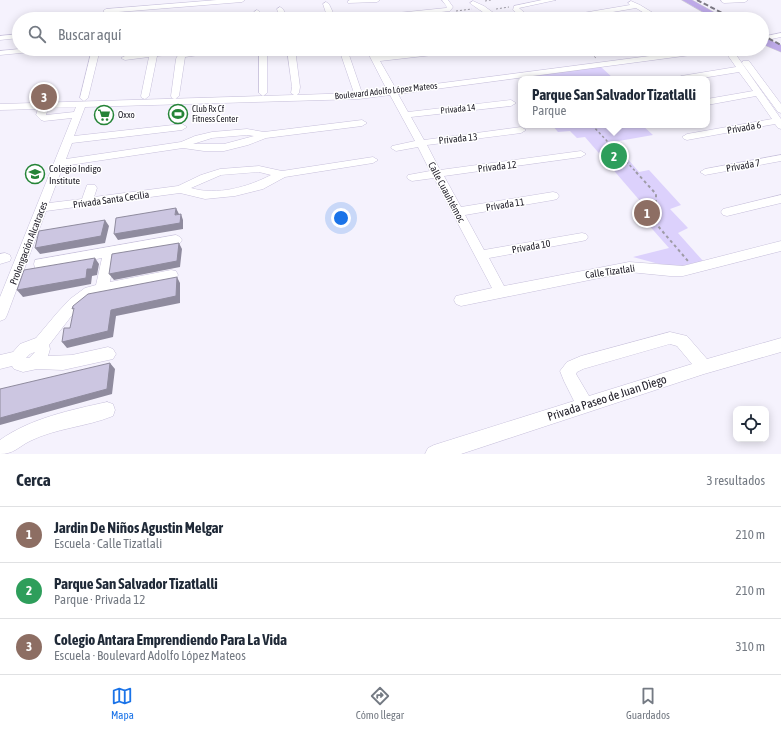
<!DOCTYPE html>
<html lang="es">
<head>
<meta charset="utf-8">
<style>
	body { margin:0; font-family:"Asap Condensed",sans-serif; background:#f6f6f7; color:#1f2937 }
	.controls { position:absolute; right:12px; bottom:12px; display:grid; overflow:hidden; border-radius:8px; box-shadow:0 2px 10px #0003 }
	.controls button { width:36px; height:36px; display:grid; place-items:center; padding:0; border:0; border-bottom:1px solid #e0e1e3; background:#fff; color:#1f2937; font:20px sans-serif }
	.you { position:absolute; left:341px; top:218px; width:14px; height:14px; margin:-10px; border:3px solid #fff; border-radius:50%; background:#1a73e8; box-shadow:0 0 0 6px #1a73e833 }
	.badge { display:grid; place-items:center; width:26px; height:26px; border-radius:50%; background:#1a73e8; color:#fff; font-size:13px; font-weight:700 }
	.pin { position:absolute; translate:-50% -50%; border:2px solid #fff; box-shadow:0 1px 4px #0006 }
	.popup { position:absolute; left:518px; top:76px; width:192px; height:52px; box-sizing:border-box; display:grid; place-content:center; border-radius:8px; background:#fff; filter:drop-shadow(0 1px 3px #0005); font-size:13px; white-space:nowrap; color:#747a83 }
	.popup b { font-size:15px; color:#1f2937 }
	.popup::after { content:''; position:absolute; left:50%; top:100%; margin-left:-8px; border:8px solid transparent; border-top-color:#fff }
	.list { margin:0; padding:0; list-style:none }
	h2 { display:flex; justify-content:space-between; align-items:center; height:52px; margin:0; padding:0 16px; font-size:17px }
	h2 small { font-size:13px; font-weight:400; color:#747a83 }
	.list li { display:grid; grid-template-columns:26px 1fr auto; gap:12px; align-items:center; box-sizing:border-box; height:56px; padding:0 16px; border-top:1px solid #e0e1e3 }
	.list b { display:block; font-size:15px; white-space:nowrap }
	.list p { margin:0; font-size:13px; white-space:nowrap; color:#747a83 }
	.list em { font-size:13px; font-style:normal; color:#747a83 }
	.icon { flex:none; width:22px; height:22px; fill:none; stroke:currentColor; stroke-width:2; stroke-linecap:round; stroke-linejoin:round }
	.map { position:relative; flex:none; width:781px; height:454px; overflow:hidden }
	.search { position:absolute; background:#fff; box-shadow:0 2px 10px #0003; left:12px; right:12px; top:12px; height:44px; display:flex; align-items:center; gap:10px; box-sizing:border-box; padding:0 14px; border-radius:22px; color:#747a83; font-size:15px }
	.sheet { height:220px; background:#fff }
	nav { display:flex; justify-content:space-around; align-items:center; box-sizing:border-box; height:56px; border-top:1px solid #e0e1e3; background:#fff; font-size:11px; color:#747a83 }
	nav a { display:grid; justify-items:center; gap:2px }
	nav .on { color:#1a73e8 }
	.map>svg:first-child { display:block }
</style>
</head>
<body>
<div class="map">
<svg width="781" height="454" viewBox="0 0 781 454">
	<rect width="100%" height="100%" fill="#f5f2fd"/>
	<path fill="#dcd1fc" d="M601,67l13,12h-89l-2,-3z
		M552,125h90l11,10 -40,7 26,30 10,-2 32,35 -11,4 18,19 -10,5 25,28 -29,7 -41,-11 36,-9 -30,-34 8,-5 -62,-72 -8,1 -7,-7 -12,1z"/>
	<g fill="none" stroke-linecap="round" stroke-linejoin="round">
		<defs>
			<path id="minor" d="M217,0h28l-3,2 -136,11 -3,-2 3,-2z
				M350,0h30l-3,2 -29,1v-2z
				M442,0h6l5,7 -3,4 -71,8h-25l4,-2 88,-9 1,-1z
				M542,0h14l-37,8 13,11h-8l-11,-9 1,-4z
				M721,0h27l-3,2 -21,1 -2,-1z
				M473,1l11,5 18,13c-3,0 -5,0 -7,0 -2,0 -23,-14 -25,-16z
				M631,1l9,4 23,14h-9l-18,-11 -64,11h-17l4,-2 71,-12 -2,-2z
				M326,2l3,2 7,15h-8l-5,-15z
				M280,7l3,2 5,10h-8l-3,-10z
				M257,10l3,2 2,7h-8v-7z
				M227,14l2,1v2l-36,2 4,-2z
				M781,33v4l-19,4v-4z
				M19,34v4l-19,2v-4z
				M19,49h27l-4,2 -42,4v-4z
				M92,49h8l-12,49 -4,3 -4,-3z
				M209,49h21l-4,2 -41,6 -6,39 -4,3 -3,-1 -1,-2 5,-37 3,-6z
				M259,49h8v44l-4,3 -4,-3z
				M287,49h8l5,38 -1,6 -2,2 57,-2 -15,-44h8l15,44 25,-3 -21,-41h8l4,7 68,-7h26l-4,2 -88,10 16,28 307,-40h29l49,70v10l-3,-1 -3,-4 -88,16 -3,-1 -2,-2 5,-3 85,-15 -16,-23 -49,9v-6l46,-8 -14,-19 -43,7h-19l4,-3 55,-9 -12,-17 -3,1 -323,43 10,18 103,-12 5,3 -5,3 -100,11 13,23 97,-13 5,3 -5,3 -94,12 13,25 141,-19 5,3 -5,3 -137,19 17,31 92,-15 4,1 2,3 -2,3 -4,1 -88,15 19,35 98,-17 4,1 2,3 -2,3 -4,1 -93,17 15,28 125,-24 54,4 98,-25v10l-98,25h-13l-41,-4 -168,34 -5,-2 -2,-4 2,-4 36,-8 -58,-110 -22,3 -4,-2 -1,-2 1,-2 22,-4 -12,-24 -22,4 -5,-3 1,-2 23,-5 -25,-46 -31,4 -274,8 -11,29 108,-12 5,3 -5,3 -110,13 -6,16 115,-17 14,-6 17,-4 35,-3 17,3 98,-12 5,3 -5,3 -96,12 -18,7 -24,6h-20l-21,-3 -120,18 -14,37 33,-4 5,-14h8l2,3 -3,9 84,-11 23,-11 19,-6 39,-3 23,5 91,-14 5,3 -5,3 -88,14 -22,12 -28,7 -30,3 -25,-6 -134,18 -39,104 -2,4 -5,2v-24l72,-179 -28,3 -3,-1 -5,-5 2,-6 -38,1v-6l294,-9 -3,-2 1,-6zM76,107l-2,5 -28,3 2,-7zM247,135l7,1 -30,8h-31l19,-6zM259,172l12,3c-23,12 -54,21 -80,13l30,-13z
				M173,50l4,2 -1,2 -19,2 -8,40 -4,3 -3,-1 -1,-2 8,-39 -24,3 -4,-2 4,-2z
				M743,61h6l32,43v9l-3,-1 -36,-49z
				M781,155v6l-76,14 -5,-3 5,-3z
				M781,195v8l-54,13 -4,-1 -2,-3 2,-3 4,-1z
				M176,235l4,2 2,3 -2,3 -65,12 -5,27 61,-12 5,1 2,4 -2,4 -82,18 -21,17 -24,31 1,4 -2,7 24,-1 36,-8 5,2 3,5 -3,5 -50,11 -26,-1 -14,3 -9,-3 -2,-3 -12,3v-14l13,-3 7,-8 16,-6 21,-25 13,-14 15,-11 11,-3 6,-27 -62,11 -5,-1 -1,-4 1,-4zM35,352l-6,6h-3l4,-4z
				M5,253l5,2 1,3 -1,3 -10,3v-10z
				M670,332l17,4 20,23 74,-21v14l-77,22 -243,80h-36l3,-6 6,-3 140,-44 -10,-20 -4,-10 7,-9 14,-6zM670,344l7,2 15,18 -103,32 -13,-22 1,-2 6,-3z
				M107,402l6,2 2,6 -2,6c-27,11 -57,12 -83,25 -12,6 -16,13 -30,13v-14c31,-22 71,-30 107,-38z"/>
			<path id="major" d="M682,0h10l34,19h-11z
				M762,37l19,8v7l-19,-8z"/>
		</defs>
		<use href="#minor" stroke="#c7c0db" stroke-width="1"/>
		<use href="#major" stroke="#d3d3d5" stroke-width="1"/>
		<path stroke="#9e9ba6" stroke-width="1" stroke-dasharray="2 2" stroke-linecap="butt" d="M485,1l6,-1
			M496,9l13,-2
			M456,11l16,-2
			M585,49l11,9"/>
		<path stroke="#9e9ba6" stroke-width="1.5" stroke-dasharray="2.5 2.5" stroke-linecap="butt" d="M592,125l45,48"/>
		<path stroke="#9e9ba6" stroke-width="2" stroke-dasharray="3 3" stroke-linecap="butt" d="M636,172l20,22v8l-5,16 37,43"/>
		<use href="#minor" fill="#fff" fill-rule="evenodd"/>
		<use href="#major" fill="#beaae8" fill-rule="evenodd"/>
		<path stroke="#7c7984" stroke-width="2" stroke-dasharray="5 2.5" stroke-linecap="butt" d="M697,0l37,19
			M762,35l19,10"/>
	</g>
	<path fill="#8f8b9e" d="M176,208l3,6 -4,1z
		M181,214l2,6v9l-65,11 -4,-6z
		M105,220l4,6 -4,17 -65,11 -5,-6z
		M179,243l3,6 -2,18 -66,13 -5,-6z
		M95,258l4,6 -2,11 -5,1 -1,8 -68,13 -6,-7 70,-21z
		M177,277l3,6v20l-64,13 -3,21 -46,11 -5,-6 49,-32z
		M110,363l5,6 -3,25 -112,31v-7z"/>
	<path fill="#ccc6e1" stroke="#8f8b9e" d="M176,208l-1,7 6,-1 -1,9 -66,11 2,-16z
		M105,220l-4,16 -66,12 4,-17z
		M179,243l-2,18 -68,13 3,-20z
		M95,258l-3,11h-5l-1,9 -69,12 7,-20z
		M177,277l-1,19 -65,14 -3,21 -46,11 2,-14h6l4,-20 -2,1 1,-3 15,-12z
		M110,363l-3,26 -107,29v-29z"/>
	<defs>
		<symbol id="stadium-ring" viewBox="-11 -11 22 22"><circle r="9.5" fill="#fff" stroke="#258437" stroke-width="1.5"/><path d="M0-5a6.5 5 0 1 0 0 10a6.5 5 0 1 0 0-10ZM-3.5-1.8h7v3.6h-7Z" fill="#258437"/></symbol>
		<symbol id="supermarket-ring" viewBox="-11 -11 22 22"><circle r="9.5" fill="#fff" stroke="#258437" stroke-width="1.5"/><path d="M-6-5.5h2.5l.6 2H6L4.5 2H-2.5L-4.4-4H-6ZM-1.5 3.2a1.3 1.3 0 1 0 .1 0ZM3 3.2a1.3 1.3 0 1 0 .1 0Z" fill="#258437"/></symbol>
		<symbol id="school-ring" viewBox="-11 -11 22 22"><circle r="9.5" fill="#fff" stroke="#258437" stroke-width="1.5"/><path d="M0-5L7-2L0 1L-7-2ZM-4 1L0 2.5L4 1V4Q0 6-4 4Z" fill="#258437"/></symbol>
	</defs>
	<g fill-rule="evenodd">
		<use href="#stadium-ring" x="167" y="103" width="22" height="22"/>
		<use href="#supermarket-ring" x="93" y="104" width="22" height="22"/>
		<use href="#school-ring" x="24" y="163" width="22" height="22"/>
	</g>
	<g text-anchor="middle" stroke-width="3" stroke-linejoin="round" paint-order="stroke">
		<g font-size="9" fill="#24222c" stroke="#fff">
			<text transform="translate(386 91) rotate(-6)" y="3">Boulevard Adolfo López Mateos</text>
			<text transform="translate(458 109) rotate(-6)" y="3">Privada 14</text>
		</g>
		<g font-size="9" fill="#24222c" stroke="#fff" text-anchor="start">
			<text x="192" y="112">Club Rx Cf<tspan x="192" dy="10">Fitness Center</tspan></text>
			<text x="118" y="118">Oxxo</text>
		</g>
		<g font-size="10" fill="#24222c" stroke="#fff">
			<text transform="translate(744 127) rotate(-10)" y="4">Privada 6</text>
			<text transform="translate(458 138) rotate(-6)" y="4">Privada 13</text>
			<text transform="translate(743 165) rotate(-10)" y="4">Privada 7</text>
			<text transform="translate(497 166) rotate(-7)" y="4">Privada 12</text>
			<text transform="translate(447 192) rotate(62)" y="4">Calle Cuauhtémoc</text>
			<text transform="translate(111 199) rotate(-8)" y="4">Privada Santa Cecilia</text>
			<text transform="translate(505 204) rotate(-9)" y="4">Privada 11</text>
			<text transform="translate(28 243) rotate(-69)" y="4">Prolongación Alcatraces</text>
			<text transform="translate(531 246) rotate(-10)" y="4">Privada 10</text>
			<text transform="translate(610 271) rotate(-8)" y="4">Calle Tizatlali</text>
		</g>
		<g font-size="10" fill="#24222c" stroke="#fff" text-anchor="start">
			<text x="49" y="172">Colegio Indigo<tspan x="49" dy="12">Institute</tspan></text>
		</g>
		<g font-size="12" fill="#24222c" stroke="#fff">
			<text transform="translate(607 398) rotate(-18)" y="4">Privada Paseo de Juan Diego</text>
		</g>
	</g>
</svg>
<div class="controls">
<button><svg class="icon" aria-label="locate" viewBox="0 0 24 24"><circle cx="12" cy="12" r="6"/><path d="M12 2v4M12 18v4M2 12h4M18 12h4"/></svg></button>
</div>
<div class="you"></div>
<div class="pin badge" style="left:647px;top:213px;background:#8d6e63">1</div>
<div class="pin badge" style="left:614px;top:156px;background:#2e9e5b">2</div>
<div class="popup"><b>Parque San Salvador Tizatlalli</b>Parque</div>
<div class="pin badge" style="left:44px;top:97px;background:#8d6e63">3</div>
<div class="search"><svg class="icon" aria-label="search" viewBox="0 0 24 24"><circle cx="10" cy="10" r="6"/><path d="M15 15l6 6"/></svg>Buscar aquí</div>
</div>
<section class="sheet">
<h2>Cerca<small>3 resultados</small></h2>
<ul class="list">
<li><span class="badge" style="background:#8d6e63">1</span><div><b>Jardin De Niños Agustin Melgar</b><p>Escuela · Calle Tizatlali</p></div><em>210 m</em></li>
<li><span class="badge" style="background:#2e9e5b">2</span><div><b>Parque San Salvador Tizatlalli</b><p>Parque · Privada 12</p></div><em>210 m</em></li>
<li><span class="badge" style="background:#8d6e63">3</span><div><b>Colegio Antara Emprendiendo Para La Vida</b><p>Escuela · Boulevard Adolfo López Mateos</p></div><em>310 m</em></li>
</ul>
</section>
<nav>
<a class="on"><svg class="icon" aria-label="map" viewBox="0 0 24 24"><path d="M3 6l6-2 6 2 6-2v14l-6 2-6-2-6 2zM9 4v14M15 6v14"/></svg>Mapa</a>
<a><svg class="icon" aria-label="directions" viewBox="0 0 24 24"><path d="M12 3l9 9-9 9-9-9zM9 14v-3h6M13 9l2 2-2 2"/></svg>Cómo llegar</a>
<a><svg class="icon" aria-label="saved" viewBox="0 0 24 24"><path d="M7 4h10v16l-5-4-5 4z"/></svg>Guardados</a>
</nav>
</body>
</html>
